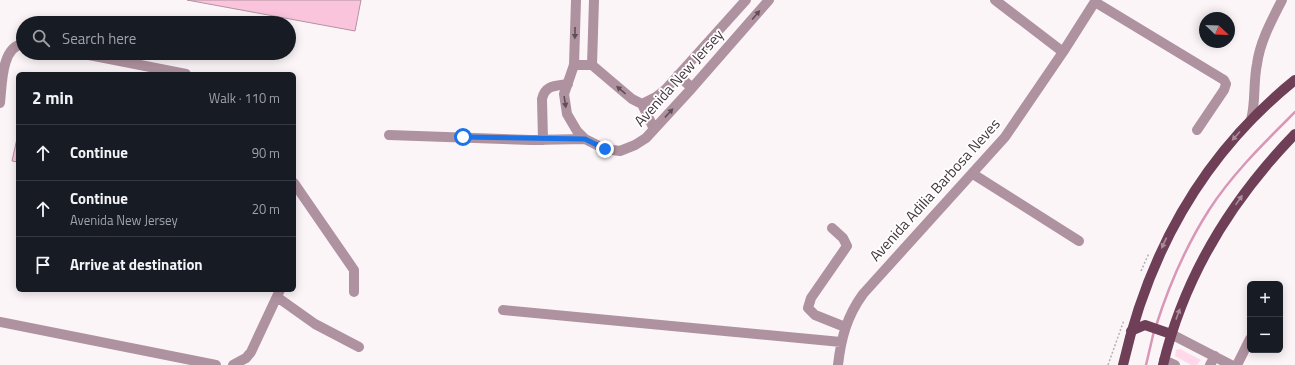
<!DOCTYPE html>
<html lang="en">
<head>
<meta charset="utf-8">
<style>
	body { margin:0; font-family:"Titillium Web",sans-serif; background:#20242c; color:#f1f3f6 }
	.controls { position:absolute; right:12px; bottom:12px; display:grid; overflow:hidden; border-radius:6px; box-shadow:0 2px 10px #0003 }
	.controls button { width:36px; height:36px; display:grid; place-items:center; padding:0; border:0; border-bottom:1px solid #363941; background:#171b24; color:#f1f3f6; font:20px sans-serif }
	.compass { position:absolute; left:1199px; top:12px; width:36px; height:36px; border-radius:50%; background:#171b24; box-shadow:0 2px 10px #0003; rotate:113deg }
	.stop { position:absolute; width:12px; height:12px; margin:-9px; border:3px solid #1a73e8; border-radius:50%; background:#fff }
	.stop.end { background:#1a73e8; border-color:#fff; box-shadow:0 1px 4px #0008 }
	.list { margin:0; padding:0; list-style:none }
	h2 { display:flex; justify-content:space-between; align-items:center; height:52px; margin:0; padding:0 16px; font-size:17px }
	h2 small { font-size:13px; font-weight:400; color:#9ea1a6 }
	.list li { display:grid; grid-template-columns:26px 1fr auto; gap:12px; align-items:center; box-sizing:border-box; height:56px; padding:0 16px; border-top:1px solid #363941 }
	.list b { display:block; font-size:15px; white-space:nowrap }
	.list p { margin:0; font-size:13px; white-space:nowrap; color:#9ea1a6 }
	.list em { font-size:13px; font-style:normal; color:#9ea1a6 }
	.icon { flex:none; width:22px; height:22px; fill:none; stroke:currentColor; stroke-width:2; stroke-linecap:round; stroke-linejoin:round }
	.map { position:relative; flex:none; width:1295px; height:365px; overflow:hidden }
	.search { position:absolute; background:#171b24; box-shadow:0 2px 10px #0003; left:16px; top:16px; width:280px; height:44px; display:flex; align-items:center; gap:10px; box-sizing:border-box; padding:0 14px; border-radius:22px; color:#9ea1a6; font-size:15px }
	.panel { position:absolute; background:#171b24; box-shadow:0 2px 10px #0003; left:16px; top:72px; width:280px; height:220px; border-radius:6px }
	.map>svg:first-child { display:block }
</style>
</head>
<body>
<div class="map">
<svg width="1295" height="365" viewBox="0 0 1295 365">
	<rect width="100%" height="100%" fill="#fcf5f8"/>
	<path fill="#ffd9ea" d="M1180,349l21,11 -4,5h-6l-16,-9 1,-6z"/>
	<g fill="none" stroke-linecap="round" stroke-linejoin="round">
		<path stroke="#d897b6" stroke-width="2.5" d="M1156,326c13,-41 30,-80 53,-116 23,-36 56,-68 86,-98
			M1146,365l8,-34"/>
	</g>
	<path fill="#fbc4dd" stroke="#b292a0" d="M187,0h174l-6,31z
		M18,134v28l-6,-1z"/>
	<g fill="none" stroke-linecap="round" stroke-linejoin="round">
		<path stroke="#b8afb3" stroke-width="1.5" stroke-dasharray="2 2" stroke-linecap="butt" d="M1141,271l8,-18
			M1108,365l16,-45"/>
		<path stroke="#af929f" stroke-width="10" d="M576,0l-2,65 -10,29 3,20 10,17 8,8 20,10 15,2 15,-6 11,-7 46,-50 77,-88
			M995,0l68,52
			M1095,2l129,78 2,4 -2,6 -27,40
			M79,53l107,21
			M574,65h18l40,34 10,5 14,-7 9,-7 81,-90
			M592,65l2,-65
			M678,75l14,13
			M0,103c2,-16 1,-57 23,-59
			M642,104l12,25
			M1251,120c5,-19 2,-37 6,-56 3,-23 15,-44 25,-64
			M389,135l142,5 54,-1
			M543,140l-1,-41c3,-14 13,-13 26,-15
			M973,174l106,67
			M294,183l60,87v22
			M832,228l11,10 4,8 -36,52 -3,10 7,7 30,12
			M277,297l38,27 44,23
			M503,310l338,32
			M0,322l216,43
			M1171,334l60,31
			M1164,360l11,5
			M233,365l13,-7 5,-6 29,-62
			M838,365c3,-27 9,-49 25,-71l142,-157 58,-85 33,-52
			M1210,365l5,-9
			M1237,365l13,-26"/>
		<path stroke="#6f3f57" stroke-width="10" d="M1131,331l14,-6 26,9
			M1123,365c26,-114 80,-211 172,-285
			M1163,365c21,-88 69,-166 132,-231"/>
	</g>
	<defs><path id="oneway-solid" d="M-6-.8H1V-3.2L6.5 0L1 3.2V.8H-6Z"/></defs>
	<g fill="#604e56">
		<use href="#oneway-solid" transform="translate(756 15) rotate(-49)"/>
		<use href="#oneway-solid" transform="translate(575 33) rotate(91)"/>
		<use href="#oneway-solid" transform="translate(621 90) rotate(-140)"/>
		<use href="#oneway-solid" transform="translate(565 102) rotate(81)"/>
		<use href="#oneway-solid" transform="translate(669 113) rotate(-47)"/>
	</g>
	<g fill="#a98c9a">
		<use href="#oneway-solid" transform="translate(1236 136) rotate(132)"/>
		<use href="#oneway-solid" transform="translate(1239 200) rotate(-55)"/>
		<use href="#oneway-solid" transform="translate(1164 243) rotate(115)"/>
		<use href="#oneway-solid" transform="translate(1178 314) rotate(-70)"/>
	</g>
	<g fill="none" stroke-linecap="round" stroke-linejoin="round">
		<path stroke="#1a73e8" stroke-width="5" d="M463,137l122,2 20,10"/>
	</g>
	<g text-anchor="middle" stroke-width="3.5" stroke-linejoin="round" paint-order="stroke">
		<g font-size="15" fill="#45383e" stroke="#fff">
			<text transform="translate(679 78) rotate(-48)" y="5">Avenida New Jersey</text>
			<text transform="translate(935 190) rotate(-48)" y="5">Avenida Adilia Barbosa Neves</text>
		</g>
	</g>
</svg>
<div class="controls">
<button>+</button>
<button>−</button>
</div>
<svg class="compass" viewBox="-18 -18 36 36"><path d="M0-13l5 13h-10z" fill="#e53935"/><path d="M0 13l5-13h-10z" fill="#9ea1a6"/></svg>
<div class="stop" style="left:463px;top:137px"></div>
<div class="stop end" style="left:605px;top:149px"></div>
<div class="search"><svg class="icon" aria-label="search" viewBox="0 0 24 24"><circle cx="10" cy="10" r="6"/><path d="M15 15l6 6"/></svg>Search here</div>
<section class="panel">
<h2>2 min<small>Walk · 110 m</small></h2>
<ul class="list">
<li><svg class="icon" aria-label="ahead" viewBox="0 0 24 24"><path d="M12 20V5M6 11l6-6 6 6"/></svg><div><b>Continue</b></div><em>90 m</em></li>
<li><svg class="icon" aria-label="ahead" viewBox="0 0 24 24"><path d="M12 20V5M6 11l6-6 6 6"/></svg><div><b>Continue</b><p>Avenida New Jersey</p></div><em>20 m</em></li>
<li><svg class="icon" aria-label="arrive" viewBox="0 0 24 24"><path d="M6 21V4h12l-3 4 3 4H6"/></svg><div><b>Arrive at destination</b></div></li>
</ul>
</section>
</div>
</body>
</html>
